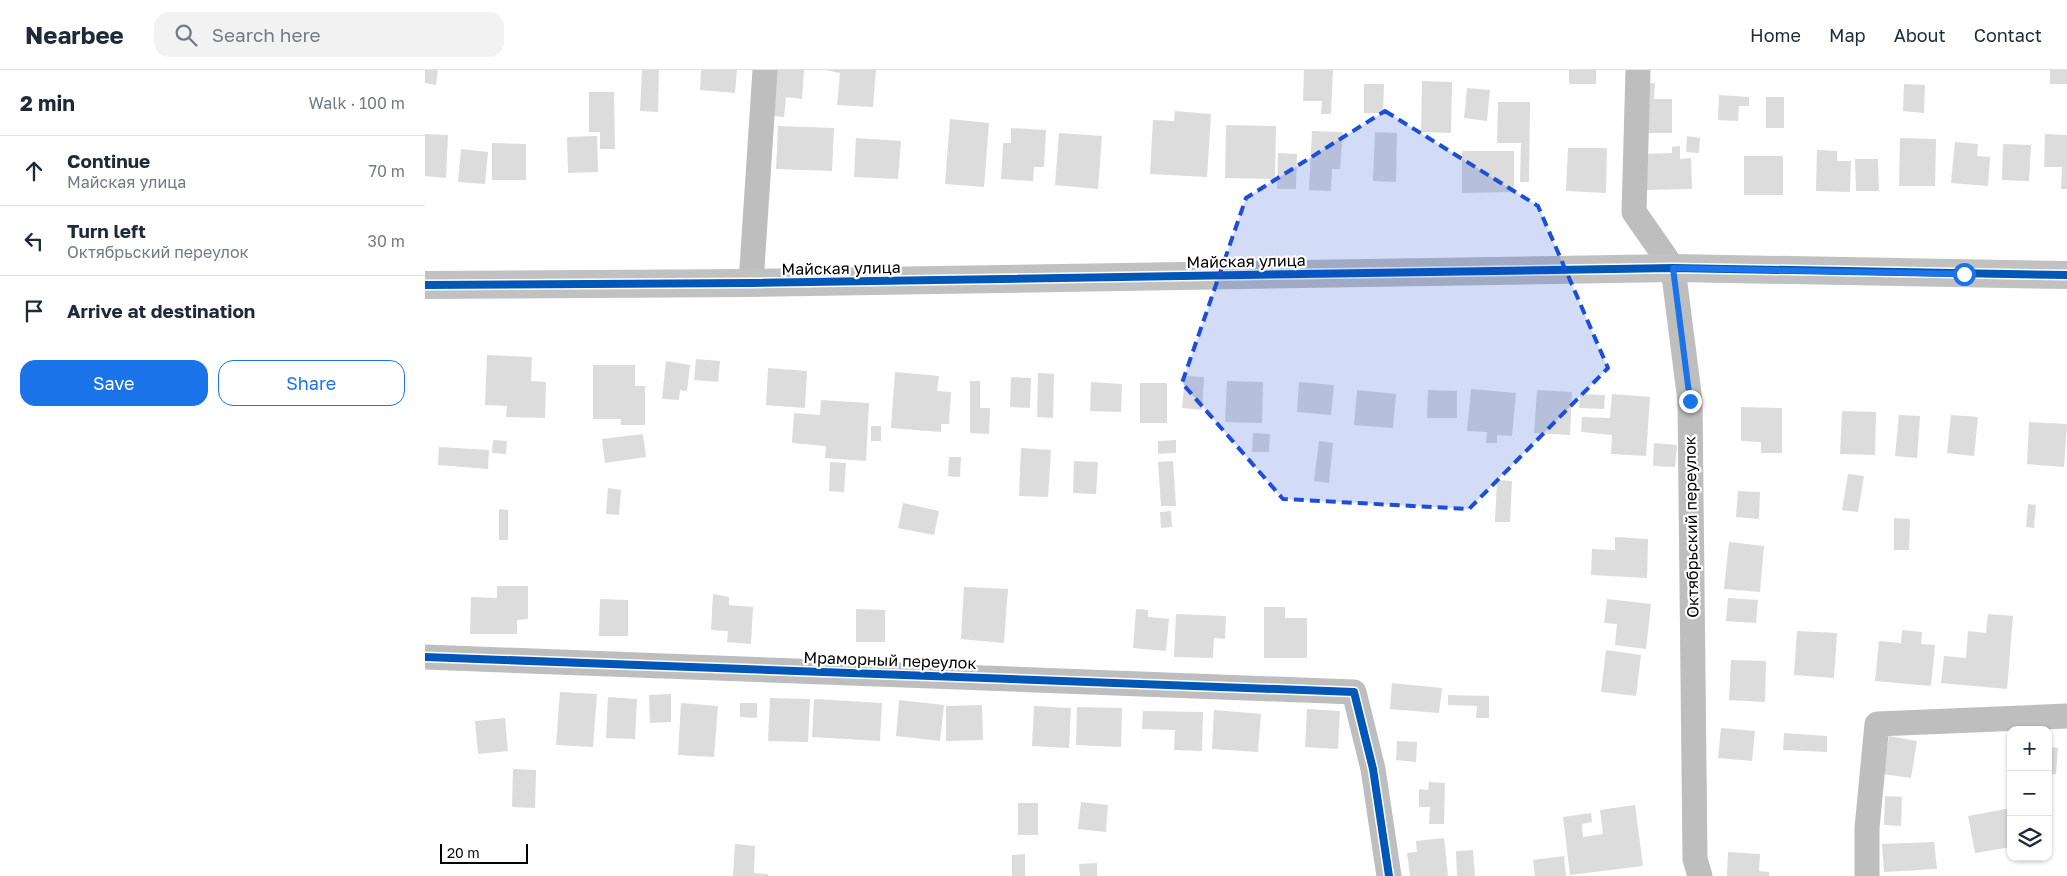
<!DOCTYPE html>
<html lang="en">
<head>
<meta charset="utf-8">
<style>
	body { margin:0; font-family:"Golos Text",sans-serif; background:#f2f2f3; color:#1f2937 }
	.controls { position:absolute; right:15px; bottom:15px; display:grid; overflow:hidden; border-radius:10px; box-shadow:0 1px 4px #0004 }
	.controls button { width:45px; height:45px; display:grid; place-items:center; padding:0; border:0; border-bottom:1px solid #e0e1e3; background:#fff; color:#1f2937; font:25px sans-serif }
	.scale { position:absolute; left:15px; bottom:12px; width:88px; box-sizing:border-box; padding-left:5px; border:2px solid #000; border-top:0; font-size:14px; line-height:18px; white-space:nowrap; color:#000; -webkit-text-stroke:4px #fff; paint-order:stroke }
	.stop { position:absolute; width:15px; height:15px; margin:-11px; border:4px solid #1a73e8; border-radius:50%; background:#fff }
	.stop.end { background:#1a73e8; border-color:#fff; box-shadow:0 1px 5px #0008 }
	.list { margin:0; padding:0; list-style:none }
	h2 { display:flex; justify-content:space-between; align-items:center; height:65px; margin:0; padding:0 20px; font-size:21px }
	h2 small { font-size:16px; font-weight:400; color:#747a83 }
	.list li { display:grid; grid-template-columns:32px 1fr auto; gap:15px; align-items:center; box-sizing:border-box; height:70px; padding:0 20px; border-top:1px solid #e0e1e3 }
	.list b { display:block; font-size:19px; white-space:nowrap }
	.list p { margin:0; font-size:16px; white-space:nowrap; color:#747a83 }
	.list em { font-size:16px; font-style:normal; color:#747a83 }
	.actions { display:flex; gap:10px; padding:15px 20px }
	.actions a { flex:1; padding:11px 0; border:1px solid #1a73e8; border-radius:15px; text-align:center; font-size:18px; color:#1a73e8 }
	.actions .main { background:#1a73e8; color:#fff }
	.icon { flex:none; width:28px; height:28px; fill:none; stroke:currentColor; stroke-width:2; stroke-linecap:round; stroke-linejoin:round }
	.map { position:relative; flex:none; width:1642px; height:806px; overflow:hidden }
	header { display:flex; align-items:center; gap:30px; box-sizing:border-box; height:70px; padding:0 25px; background:#fff; border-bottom:1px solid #e0e1e3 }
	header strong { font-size:24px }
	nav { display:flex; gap:28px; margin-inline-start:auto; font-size:18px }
	.search { width:350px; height:45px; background:#f2f2f3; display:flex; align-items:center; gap:12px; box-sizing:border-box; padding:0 18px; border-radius:15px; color:#747a83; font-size:19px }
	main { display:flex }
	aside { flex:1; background:#fff }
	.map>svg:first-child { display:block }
</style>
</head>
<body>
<header>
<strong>Nearbee</strong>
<div class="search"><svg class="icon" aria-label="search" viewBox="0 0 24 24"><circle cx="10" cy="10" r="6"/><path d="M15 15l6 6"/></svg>Search here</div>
<nav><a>Home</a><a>Map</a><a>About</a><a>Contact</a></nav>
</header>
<main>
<aside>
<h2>2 min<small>Walk · 100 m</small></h2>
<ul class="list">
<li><svg class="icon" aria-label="ahead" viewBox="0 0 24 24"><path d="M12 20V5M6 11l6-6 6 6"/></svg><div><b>Continue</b><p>Майская улица</p></div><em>70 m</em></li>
<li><svg class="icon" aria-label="left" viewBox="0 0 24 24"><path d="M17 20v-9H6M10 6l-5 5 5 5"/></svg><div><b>Turn left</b><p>Октябрьский переулок</p></div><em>30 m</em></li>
<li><svg class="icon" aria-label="arrive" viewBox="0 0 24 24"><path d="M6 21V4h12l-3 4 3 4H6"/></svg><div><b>Arrive at destination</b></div></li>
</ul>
<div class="actions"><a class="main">Save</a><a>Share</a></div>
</aside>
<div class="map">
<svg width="1642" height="806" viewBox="0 0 1642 806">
	<rect width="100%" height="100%" fill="#fff"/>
	<path fill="#dcdcdc" d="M0,0h13l-2,15 -11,-2z
		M217,0h17l-1,42 -18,-1z
		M276,0h36l-2,23 -35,-3z
		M352,0h27l-2,29 -16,-2 -2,20 -11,-1z
		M400,0h51l-3,37 -36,-2 3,-32z
		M879,0h29l-2,44h-10l1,-13h-19z
		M1144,0h27v14h-27z
		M1625,0h17v14h-17z
		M997,11l30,1 -1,51 -30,-1z
		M1218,13h12l-1,16h18v34h-29z
		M939,14h20l-1,29h-19z
		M1479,14l21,1 -1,28 -21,-2z
		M1042,18l23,2 -3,31 -23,-3z
		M164,22h25l1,57h-15v-17h-11z
		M1294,25l30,2v9h-10l-1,15 -20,-1z
		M1341,27h18v31h-18z
		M1073,32h32l-1,80h-9l1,-39h-24z
		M750,41l36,3 -4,63 -57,-3 3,-54 21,1z
		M525,49l39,4 -5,64 -39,-3z
		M801,55l50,1 -1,53 -50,-1z
		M353,56l56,2 -2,43 -56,-2z
		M586,58l35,2 -2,37h-10l-1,14 -32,-2 2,-36h8z
		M887,61l31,1 -3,37h-8l-1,22 -22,-1z
		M950,62l22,1 -1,49 -23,-1z
		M634,63l43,3 -4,53 -43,-4z
		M0,64l23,1 -2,43 -21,-2z
		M1620,64l22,1v54h-6l1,-22h-18z
		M172,66l1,36 -30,1 -1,-36z
		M1262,66l13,2 -1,15 -13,-1z
		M431,68l45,3 -3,38 -44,-2z
		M1475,68l36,1 -1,47h-36z
		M1530,72l23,2 -1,12 13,1 -2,29 -37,-3z
		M67,73l34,1v36h-34z
		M1578,74l28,1 -2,36 -27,-1z
		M1255,76v13l11,-1 1,31 -47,1 -2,-36 29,-1v-6z
		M1143,78h39l-1,45 -40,-2z
		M36,79l27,3 -3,32 -27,-2z
		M1392,80l20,1v10h14l-1,31 -34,-1z
		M1037,81h52v41l-52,1z
		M853,83l19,1 -1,35h-19z
		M1319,86h39v39h-39z
		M1430,89h23l1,32h-23z
		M62,285l45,2 -1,24 15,1 -1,36 -39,-1 1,-11 -22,-1z
		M271,289l24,2 -2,21 -24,-2z
		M241,291l24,4 -3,26 -7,-1 -1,10 -17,-1z
		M168,295h42v21h10v39h-24v-6h-28z
		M343,298l39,3 -2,37 -39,-3z
		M470,302l44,4 -2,15 14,1 -2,32h-8v8l-50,-4z
		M613,303l16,1 -1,44 -16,-1z
		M760,306l19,1 -2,33 -20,-2z
		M586,307l20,1 -1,30 -20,-1z
		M545,311h10v27h10l-1,26 -19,-1z
		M802,311l36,1 -1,41 -37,-1z
		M666,312l31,2 -1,28 -31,-1z
		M874,312l35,3 -3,30 -34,-3z
		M715,313h27v40h-27z
		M1046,319l45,4 -4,43 -15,-1v8h-11l1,-11 -20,-1z
		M932,320l39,4 -3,34 -39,-3z
		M1003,320l29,1v27h-30z
		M1112,320l35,2 -2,43 -36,-2z
		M1155,324l25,1 -1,14 -25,-1z
		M1187,324l38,3 -4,59 -35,-2 1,-19 -31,-3 1,-15 28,1z
		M396,330l48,3 -3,58 -41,-3 1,-12 -34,-3 2,-30 26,2z
		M1316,337l41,1v45h-21v-11l-20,-1z
		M1417,341l34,1 -1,43 -35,-1z
		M1474,345l21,1 -3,42 -22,-2z
		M1526,345l27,2 -4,39 -27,-3z
		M1604,352l38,2 -3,43 -37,-3z
		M446,356h10v15h-10z
		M828,363l17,1 -1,18h-17z
		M218,364l3,23 -41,6 -3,-24z
		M68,370l14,1 -1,13 -14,-1z
		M751,370v13l-18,1v-13z
		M894,371l14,2 -4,40 -15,-2z
		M1229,373l23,2 -2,22 -22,-1z
		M14,377l50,3 -1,19 -50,-4z
		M596,378l30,2 -3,47 -29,-1z
		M524,387h12l-1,20 -12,-1z
		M649,391l24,1 -2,32 -23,-1z
		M748,391l3,45h-15l-3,-44z
		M405,392l16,1 -2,29 -15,-1z
		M1423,404l16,2 -6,36 -16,-2z
		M1072,410l15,1 -2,41h-15z
		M183,418l13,2 -2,25 -13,-1z
		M1313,421l22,1 -1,27 -23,-2z
		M478,433l36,8 -5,24 -36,-7z
		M1603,434l8,1 -2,23 -8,-1z
		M74,439l9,1v30h-9z
		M746,441l1,16 -11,1 -1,-16z
		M1469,448l16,1 -1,31h-15z
		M1190,467l33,2 -1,39 -56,-3 1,-26 23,1z
		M1304,472l35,4 -4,46 -36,-3z
		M72,516h31v33l-11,1v14h-47l1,-37 26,1z
		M539,517l44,2 -4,54 -43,-4z
		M288,524l16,3v8l24,2 -2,37 -24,-2 1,-11 -17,-1z
		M1303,528l30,2 -2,23 -30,-2z
		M175,529l28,1v36h-29z
		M1182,529l44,5 -5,45 -31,-4 2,-21 -13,-1z
		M839,537h21v11h22v40h-43z
		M431,539l29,1v32h-29z
		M711,539l12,1v7l21,2 -3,32 -33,-3z
		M751,544l50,2 -1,23 -11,-1 -1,20 -39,-1z
		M1563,544l25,2 -6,73 -66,-6 3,-27 22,2 2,-27 18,2z
		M1477,560l20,2 -1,12 14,1 -4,41 -56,-5 4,-40 22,2z
		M1372,561l40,2 -3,45 -40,-3z
		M1181,580l35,5 -5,41 -35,-4z
		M1306,590l35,1 -1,41 -36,-2z
		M967,613l50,5 -3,25 -49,-4z
		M135,622l37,2 -4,53 -37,-2z
		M246,624v28l-21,1 -1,-28z
		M1023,625l41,1v22h-13l1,-12 -29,-1z
		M183,627l29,2 -2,40 -29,-1z
		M345,628l40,1 -2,43 -40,-1z
		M389,629l68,4 -2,38 -68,-4z
		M474,630l45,5 -4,36 -44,-5z
		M256,633l37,3 -4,51 -36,-2z
		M315,633h17v15l-17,-1z
		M557,635l1,35 -37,1v-35z
		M609,636l37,2 -2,40 -37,-2z
		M652,637l45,1 -1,39 -45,-2z
		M882,639l33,2 -2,38 -33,-2z
		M789,640l47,4 -3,38 -46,-3z
		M718,641l60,1 -1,39 -28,-1 1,-20 -33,-1z
		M80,648l3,33 -30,3 -3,-33z
		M1296,658l34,3 -3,30 -34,-3z
		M1359,663l43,3v16l-44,-2z
		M1464,666l28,5 -6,37 -28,-4z
		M972,671l20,1 -1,20 -20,-2z
		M1623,677l10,1 -2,26h-8z
		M88,699l23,1 -1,38 -23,-1z
		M1004,712l16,1 -1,41h-15l1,-17h-11v-18l9,1z
		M1460,726l17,1 -1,29 -17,-1z
		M656,732l27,3 -2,27 -28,-3z
		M593,733h20v32h-20z
		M1210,735l8,61 -73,9 -7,-58 28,-4 1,9 -10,2 1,13 20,-3 -3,-24z
		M1586,738v39l-36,6 -7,-37z
		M1019,768l4,38h-38l-3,-23 10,-1 -1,-11z
		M1509,772l3,27 -53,3 -2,-28z
		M310,774l20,2 -1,27 14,1v2h-35z
		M1048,780l2,26h-18l-1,-25z
		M1303,782l32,2 -1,17 10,1v4h-42z
		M600,784v22h-13v-21z
		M1139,786l2,20h-31l-2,-16z
		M672,793v13h-17l-1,-12z"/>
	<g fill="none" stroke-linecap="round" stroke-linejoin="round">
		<path stroke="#bebebe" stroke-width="25" d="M1213,0l-4,142 39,56 17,133 5,458 5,17
			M326,213l14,-213
			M0,587l929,35 19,77 16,107
			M1442,806v-48l10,-104 190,-8"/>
		<path stroke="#c1c1c1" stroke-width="28" d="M0,215l326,-2 922,-15 394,7"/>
		<defs>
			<path id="cycleway" d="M0,215l326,-2 922,-15 394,7
				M0,587l929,35 19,77 16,107"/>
		</defs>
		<use href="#cycleway" stroke="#fff" stroke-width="11"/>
		<use href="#cycleway" stroke="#0057b8" stroke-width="8"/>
	</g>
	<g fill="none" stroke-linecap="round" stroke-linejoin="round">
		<path stroke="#1a73e8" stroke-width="6" d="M1265,331l-17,-133 291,6"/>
	</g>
	<path fill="#1d4ed8" fill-opacity="0.2" stroke="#1d4ed8" stroke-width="4" stroke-dasharray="10 6" stroke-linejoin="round" d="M960,41l153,95 70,162 -139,141 -186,-10 -101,-116 64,-185z"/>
	<g text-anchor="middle" stroke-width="4.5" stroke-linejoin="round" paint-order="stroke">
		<g font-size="16" fill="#000" stroke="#fff">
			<text transform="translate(821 191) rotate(-1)" y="6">Майская улица</text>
			<text transform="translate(416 198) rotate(-1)" y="6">Майская улица</text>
			<text transform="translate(1266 457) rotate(-91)" y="6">Октябрьский переулок</text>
			<text transform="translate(465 590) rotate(2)" y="6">Мраморный переулок</text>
		</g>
	</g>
</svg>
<div class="controls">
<button>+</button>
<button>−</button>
<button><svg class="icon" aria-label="layers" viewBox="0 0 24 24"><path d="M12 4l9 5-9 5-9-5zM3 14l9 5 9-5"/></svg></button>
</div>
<div class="scale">20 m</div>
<div class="stop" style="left:1539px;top:204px"></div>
<div class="stop end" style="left:1265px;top:331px"></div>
</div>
</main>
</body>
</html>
